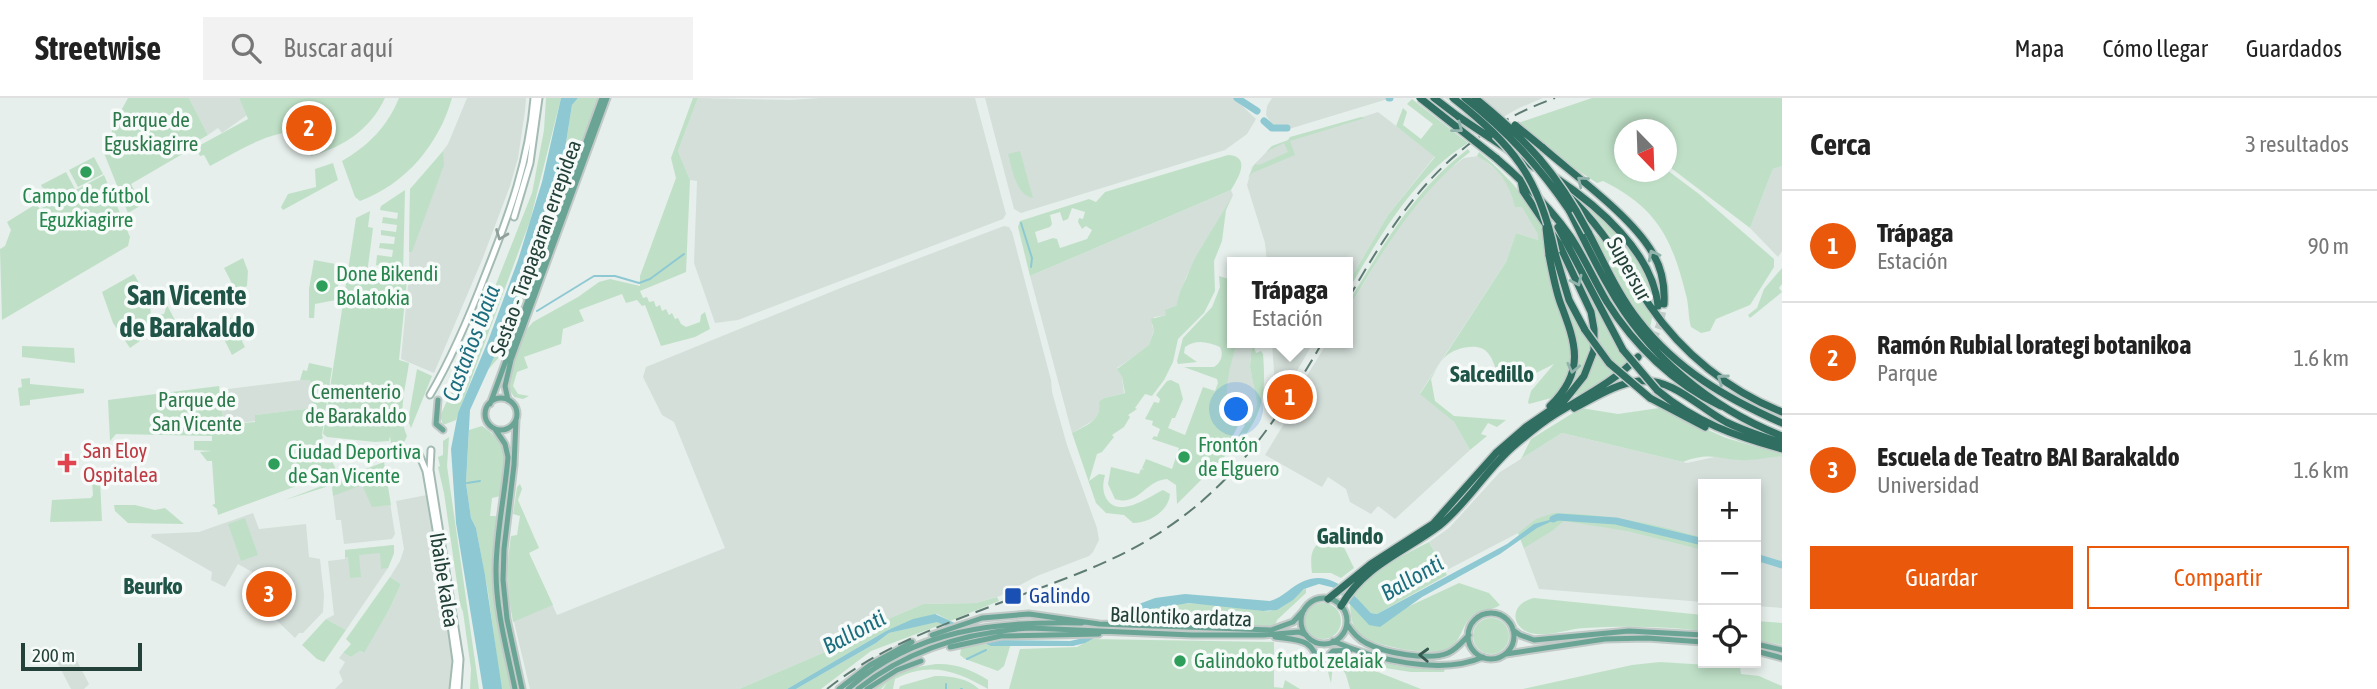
<!DOCTYPE html>
<html lang="es">
<head>
<meta charset="utf-8">
<style>
	body { margin:0; font-family:"Asap Condensed",sans-serif; background:#f2f2f2; color:#222 }
	.controls { position:absolute; right:21px; bottom:21px; display:grid; overflow:hidden; border-radius:0px; box-shadow:0 4px 10px #0003 }
	.controls button { width:63px; height:63px; display:grid; place-items:center; padding:0; border:0; border-bottom:2px solid #e0e0e0; background:#fff; color:#222; font:35px sans-serif }
	.compass { position:absolute; left:1614px; top:21px; width:63px; height:63px; border-radius:50%; background:#fff; box-shadow:0 4px 10px #0003; rotate:157deg }
	.scale { position:absolute; left:21px; bottom:18px; width:121px; box-sizing:border-box; padding-left:7px; border:4px solid #244139; border-top:0; font-size:19px; line-height:24px; white-space:nowrap; color:#244139; -webkit-text-stroke:5px #f6fbf9; paint-order:stroke }
	.you { position:absolute; left:1237px; top:312px; width:24px; height:24px; margin:-18px; border:5px solid #fff; border-radius:50%; background:#1a73e8; box-shadow:0 0 0 10px #1a73e833 }
	.badge { display:grid; place-items:center; width:46px; height:46px; border-radius:50%; background:#ea580c; color:#fff; font-size:23px; font-weight:700 }
	.pin { position:absolute; translate:-50% -50%; border:4px solid #fff; box-shadow:0 2px 7px #0006 }
	.popup { position:absolute; left:1227px; top:159px; width:126px; height:91px; box-sizing:border-box; display:grid; place-content:center; border-radius:0px; background:#fff; filter:drop-shadow(0 2px 5px #0005); font-size:23px; white-space:nowrap; color:#767676 }
	.popup b { font-size:26px; color:#222 }
	.popup::after { content:''; position:absolute; left:50%; top:100%; margin-left:-14px; border:14px solid transparent; border-top-color:#fff }
	.list { margin:0; padding:0; list-style:none }
	h2 { display:flex; justify-content:space-between; align-items:center; height:91px; margin:0; padding:0 28px; font-size:30px }
	h2 small { font-size:23px; font-weight:400; color:#767676 }
	.list li { display:grid; grid-template-columns:46px 1fr auto; gap:21px; align-items:center; box-sizing:border-box; height:112px; padding:0 28px; border-top:2px solid #e0e0e0 }
	.list b { display:block; font-size:26px; white-space:nowrap }
	.list p { margin:0; font-size:23px; white-space:nowrap; color:#767676 }
	.list em { font-size:23px; font-style:normal; color:#767676 }
	.actions { display:flex; gap:14px; padding:21px 28px }
	.actions a { flex:1; padding:16px 0; border:2px solid #ea580c; border-radius:0px; text-align:center; font-size:24px; color:#ea580c }
	.actions .main { background:#ea580c; color:#fff }
	.icon { flex:none; width:38px; height:38px; fill:none; stroke:currentColor; stroke-width:2; stroke-linecap:round; stroke-linejoin:round }
	.map { position:relative; flex:none; width:1782px; height:591px; overflow:hidden }
	header { display:flex; align-items:center; gap:42px; box-sizing:border-box; height:98px; padding:0 35px; background:#fff; border-bottom:2px solid #e0e0e0 }
	header strong { font-size:33px }
	nav { display:flex; gap:38px; margin-inline-start:auto; font-size:24px }
	.search { width:490px; height:63px; background:#f2f2f2; display:flex; align-items:center; gap:18px; box-sizing:border-box; padding:0 24px; border-radius:0px; color:#767676; font-size:26px }
	main { display:flex }
	aside { flex:1; background:#fff }
	.map>svg:first-child { display:block }
</style>
</head>
<body>
<header>
<strong>Streetwise</strong>
<div class="search"><svg class="icon" aria-label="search" viewBox="0 0 24 24"><circle cx="10" cy="10" r="6"/><path d="M15 15l6 6"/></svg>Buscar aquí</div>
<nav><a>Mapa</a><a>Cómo llegar</a><a>Guardados</a></nav>
</header>
<main>
<div class="map">
<svg width="1782" height="591" viewBox="0 0 1782 591">
	<rect width="100%" height="100%" fill="#e6efeb"/>
	<path fill="#d4dfda" d="M189,0h50l8,17 -25,18 -4,-5 -10,7z
		M467,0h59l-1,13 -7,47 -8,28 -28,74 -48,113 -33,-14 8,-84 1,-86 19,-19 19,-26z
		M698,0l92,2 30,-2h155l31,116 -3,5 -265,101 -23,3 -21,-60 3,-82 -7,-1 -12,-29z
		M985,0h249l22,21 -9,15 -22,16 -204,63 -7,-4z
		M1272,0h119l-102,31 -17,-4 -6,-10 1,-9z
		M1445,0h98l-24,10 -35,20z
		M1378,14l57,44 -47,59 -40,68v-21h-81l-2,-19 -18,-58 5,-18 20,-21z
		M1479,58l17,14 18,21 25,39 -1,10 -22,-7 -10,29 -86,131 34,29 16,28 -75,69 -17,-13 -7,8 -21,-12 -4,-13 -18,-12 -6,10 -57,-32 20,-33 -4,-4 46,-75h21v-34l50,-82 31,-39 17,-16 18,-14z
		M1782,68v85l-4,6 -28,-29 23,-59z
		M1231,92l2,5 -47,82 -10,29 -9,9 -13,2 -2,9 2,4 -5,16 -32,22 5,9 2,16 -20,5 -8,21 -24,14 -42,-157z
		M1004,128l5,1 3,5 39,148 1,12 15,53 30,83 2,12 -6,12 -4,4 -52,20 -37,20 -24,7 -53,1 -60,26 -31,19 -93,40h-209l-21,-88 -2,-25 2,-23h20l28,62 168,-67 -51,-126 -12,-7 -19,-38 3,-10 197,-80z
		M1237,245h15l-2,24 7,37 -7,18 -22,-5 -3,-20 4,-31z
		M1272,245h41l-34,59 -3,-3z
		M310,281l3,29 -57,7v6l-32,4 -4,-35z
		M1562,335l125,30 32,-7 29,4 21,-4 13,1v151l-26,-2v-122h-53v118l-164,-13 -21,-56 -73,38 -16,-29 20,-14 51,-56z
		M387,385l8,51 -3,5 -48,5 -3,-24h-5l-4,-35z
		M432,396l26,167 -3,28h-120l8,-8 -4,-9 6,-10 -6,-4 4,-5 8,4 9,-6 3,2 26,-43 12,-26 -11,-7 10,-16 4,-12 -8,-48z
		M253,415l6,16 47,-5 3,33 11,2 4,36 -1,17 -20,21h-4l-4,5 -26,-25 -24,-12 14,-25 -21,-12 -13,23 -14,-7 1,-8 -61,-35 1,-3 47,-2z
		M394,447v8l-6,15 -42,62 -20,-11 8,-4 -6,-54 17,-2v-9z
		M73,555l16,31 -5,5h-13l-15,-29 1,-3z"/>
	<path fill="#bfe0c7" fill-rule="evenodd" d="M128,0h61l19,37 -14,8 -3,6 -60,35 11,21 -14,8 -24,-60 12,-33z
		M239,0h146c-15,32 -42,49 -74,58l-2,-23 -3,-3c-37,1 -65,19 -96,36l-6,-11 -4,1 -5,-8 53,-29z
		M399,0h53c-13,46 -46,86 -92,103l-5,-4 -13,-36c27,-16 45,-34 57,-63z
		M546,0h15l-31,123 -74,199 -13,5 -3,-9 26,-56 66,-167 12,-63z
		M578,0h21l-92,250 -20,23 26,-63 49,-140 10,-63z
		M693,0h5l-20,53 12,29 -4,92 -46,19 3,7 4,-1 2,5 5,-1 2,6 4,-2 2,6 4,-2 3,6 3,-2 3,6 3,-1 3,6 5,3 14,-5 1,-7 4,-3 5,17 -15,8 -34,9 -16,-41 -3,1 -5,-6 -11,3 -4,-9 -43,16 5,11 -21,8 -2,15 -37,13 4,11 -11,4 -4,14 5,8 11,2 -6,3 -9,-2 -6,-10 3,-17 15,-40 7,-8 45,-25 21,-15 11,-3 30,7v-10l36,-98 -5,-20z
		M1592,0h190v68l-9,3 -23,59 -83,-63 -1,-35h-42v42h42l1,-2 32,24 75,65v8l-24,38 -34,14 -6,12 -9,2 -10,-6c-3,-10 -2,-22 -5,-32 -14,-57 -29,-87 -83,-114l-6,2 -35,-23 -44,-37z
		M1412,1l56,44c-55,34 -87,92 -119,146l-1,-6 40,-68 47,-58 -39,-31 7,-18 4,4 -4,13 18,14 12,-15 -26,-20z
		M1361,19l4,1 -75,23 5,14 -43,18 -4,5 7,-14 4,1 29,-13 -4,-9 -18,9 6,-6 16,-6 2,-3z
		M1468,51l2,3c-54,42 -87,99 -122,157v-6c34,-56 66,-113 120,-154z
		M443,53l1,14 -32,87h-3l1,-63z
		M1020,53l13,47c-17,-3 -21,-29 -25,-44z
		M1479,54c18,14 56,52 63,74 6,18 4,40 9,58 11,43 35,71 4,113l-26,7 -1,-2 3,-11 23,-27 -30,15 -3,-4 -13,7c-17,-13 -11,-19 -21,-30 -9,-10 -32,-4 -41,4 -6,5 -11,16 -15,23l4,22 19,15 52,4 -9,7 -9,-4 -7,11 6,2 -17,14 -16,-28 -34,-28 86,-132 10,-29 22,7v-6l-16,-27h-7c-5,-23 -17,-40 -38,-51z
		M1228,57c23,1 11,22 3,35l-201,86 -12,-49 2,-6 69,-22 7,3 9,-10zM1072,110l13,4 -2,7 -4,-1 -1,4 4,7 4,-3 6,4 -5,9 -27,9 -3,-9 -4,-1 -15,5 -3,-11 15,-5 2,-3 -2,-9 10,-3 3,9 5,-2z
		M94,59l9,17 -25,13 -9,-17z
		M333,65l5,17 -55,30 -2,-3 7,-13 28,-7 -1,-18z
		M66,74l9,17 -24,13 -10,-17z
		M104,77l26,62 -2,9 -126,74 -2,-71 5,-3 6,-16 -4,-8 29,-18 4,5z
		M405,92l-2,86h-4v-8l-23,-3 1,-10 15,2 1,-7 -14,-2 1,-5 14,1 1,-7 -14,-2v-5l15,2 1,-7 -15,-2 1,-6 14,2 1,-6 -18,-3 1,-4z
		M1233,97l-7,15 -4,31 -8,20 1,30 -11,22 -26,26 -5,23 -9,18 -12,16 -7,-2 -10,14 2,1 -9,6 2,2 -6,10 -12,8 2,2 -12,15 -5,2 -8,27 10,-7 6,1c-2,8 -3,15 1,23 12,21 41,0 57,-8l7,4c-1,17 -21,29 -37,29l-9,-8 -18,-2 -10,-10 -24,-70c14,-8 30,-12 27,-31l5,-4 21,-5 -3,-16 -5,-8 32,-24 5,-14 -3,-12 15,-4 -1,-5 11,-4 4,-14 15,-34z
		M1583,104l41,38 23,33 8,30 -45,-68z
		M370,113l-2,16 5,1 -6,46 40,6 -8,80 10,3c-3,23 -12,52 -2,73l-5,11 -10,5 -2,-16 -1,5 -14,1 -48,-5 -4,-3 33,-216z
		M1550,125c32,43 48,96 78,140l-8,8 -23,-27c4,-40 -26,-79 -45,-113z
		M1593,134l21,23 38,62 -2,12 -23,-33z
		M243,160l5,13 -1,15 -11,5 -12,-23z
		M314,162l27,5 -5,35 -21,4 -1,14h-5v-29z
		M1556,170l13,40 21,36c-3,16 -8,31 -20,44 19,-47 -6,-74 -14,-120z
		M1782,170v16l-3,4 3,4 -32,26 -2,-3 9,-7 7,-19z
		M134,176l16,29 1,13 13,-2 3,-9 10,19 -3,3 -6,-6 -38,27 -17,-25 -11,-31z
		M1219,178l13,4v63h5c-8,25 -13,47 -9,73l22,6 7,-18 -7,-37 2,-24h3l-2,1 3,9 5,-2 2,3c3,35 1,62 -25,89l-2,-3 9,-15 -5,-3 -11,21 -1,10 -51,51 -1,-19 -9,-6c-21,1 -29,28 -52,20l-7,-15 3,-17 28,7 2,-5 3,1 -2,-2 4,-9 26,10 7,-21 -27,-9 2,-3 3,1 3,-8 -8,-4 1,-4 -8,-2 9,-17 5,1 1,-4 -4,-4 11,-14 4,-1 8,4 4,15 -8,19h-3l-4,10 17,7 18,-48 12,4 3,-8 -1,-4 -33,-12h30c7,-4 10,-13 6,-20 -12,-5 -24,-8 -35,0l-1,6 13,9 -19,2 -1,-3 6,-23 29,-31 8,-20z
		M230,219l15,30 -13,8 -16,-32z
		M22,248l52,2 1,15 -53,-6z
		M1597,254l17,21 -32,21 -10,2 17,-22z
		M309,265l23,5 -10,67 1,3 -3,2 12,17 -2,1 7,13 -119,44 -1,-6 -5,-4 3,-1 -3,-43h-5l-7,-9 12,-1 -18,-1v-9h18v-5l-96,-2 -6,7 -2,-41 111,-14 5,39 31,-3v-7l58,-7 -3,-28h-10l3,-10 4,1z
		M417,271l15,7 -21,52 -3,-7z
		M30,280v6l54,5v4l-54,7v5l-10,1 -2,-18 4,-1 -1,-8z
		M1581,310l37,6 41,-6 67,30 56,16v3c-12,-1 -22,3 -33,3 -27,2 -36,-10 -66,2l-121,-29 -41,26 10,-20z
		M482,328c31,20 23,38 19,70l-9,2 -2,18h7l-3,26 -1,49 18,98h-10l-13,-97 -12,-64 -5,-10 -5,-35 3,-53z
		M449,339l-2,29 32,223h-9l1,-20 -8,-57 -3,-8 -16,-111 -6,-26 2,-1 -2,-9 5,-2v-14z
		M384,364l7,43 -19,2 -10,-22 -29,11 -1,-11 -47,15z
		M94,381h6l2,42 -52,1 2,-22 39,-2 2,-3 -1,-13z
		M520,386l2,5 -4,11 21,48 -10,5 24,52 -40,17c-5,-29 -7,-56 -2,-86l6,-1 3,-19 -7,-2 4,-27z
		M114,407h21l20,5 10,-2 19,16 -56,-1 -13,-12z
		M1554,415c52,1 100,10 149,25v12l-76,-19 -63,-10 -12,10 -28,17 -6,-15 18,-14z
		M245,420l13,37 -17,6 -13,-37z
		M1338,437l16,33 -13,10 -10,-5h-19c-3,-25 2,-31 26,-38z
		M1429,444l18,33 -70,39 -6,-1 -19,-19c22,-24 49,-38 77,-52z
		M394,447v8l-6,15 -7,1 -1,-16 -21,2 2,22 -11,1 -2,-21h-3v-7z
		M390,479l11,7 -12,26 -25,43 -4,-2 -9,6 -8,-4 8,-9 -5,-5z
		M1459,485l30,10 11,12c-8,6 -20,4 -29,12 -11,11 -10,28 -26,33 -17,6 -76,-4 -88,-18 -6,-7 -7,-23 -7,-32l19,17 14,5 18,-12z
		M1306,490v5l-29,27 -2,6 -87,-2 -55,-5c16,-23 85,-15 110,-11 9,1 18,4 27,3 16,-3 25,-15 36,-23z
		M997,499l2,4 -49,20 -13,-7 -51,17 -99,58h-48l93,-40 33,-20 58,-25 53,-1z
		M1534,500l169,17v16c-40,-5 -78,-5 -119,-3 -16,1 -32,8 -48,6 -25,-2 -29,-30 -2,-36z
		M1305 523a18 18 0 1 1 36 0a18 18 0 1 1-36 0Z
		M1473 538a18 18 0 1 1 36 0a18 18 0 1 1-36 0Z
		M326,521l20,11 -22,32 -7,-3 -15,-14z
		M937,523l6,3 -72,27 -50,38h-25l80,-46 13,-10z
		M1756,523l26,2v22l-26,-5z
		M1013,539l-9,29 -6,5 -33,-12 -5,-4 1,-6 5,-3z
		M1091,541l183,3v45l9,1 2,-8 15,9h-291l11,-40 57,-2z
		M1348,554c32,11 62,19 97,16l-1,4h-33l-26,-4 -35,-11 -10,2 -7,6 -2,18c-6,-20 -7,-29 17,-31z
		M1350,563l71,28h-71l-4,-14 -6,-11z
		M1660,564l80,5 1,7 18,2 23,10v3h-259l109,-24z
		M936,566c19,-1 37,6 52,16v9c-31,-18 -58,-28 -93,-10l-2,10h-10l4,-6 -6,6h-11l35,-20z
		M935,578c16,0 32,2 44,13h-80l1,-3z"/>
	<path fill="#8ec9d3" d="M561,0h17l-6,7 -10,63 -63,178 -29,64 -4,73 5,35 5,10 9,47 17,114h-19l-27,-166 -5,-74 7,-36 30,-72 30,-81 24,-78z
		M1561,419l-24,11 -37,26 -78,43 -42,30 -11,-2 -34,-37 -16,-4 -15,5 -11,11 -16,10 -14,1 -74,-8 -44,7 -60,33 -12,3h-82l-54,-24 -48,11 -13,10 -80,46h-9l99,-58 27,-12 22,-5 57,26 78,1 9,-2 36,-20 3,-7 37,-14 30,-4 85,7c14,-4 21,-15 34,-20 28,-12 50,14 67,32l6,1 130,-70 27,-20z"/>
	<g fill="none" stroke-linecap="round" stroke-linejoin="round">
		<path stroke="#8ec9d3" stroke-width="2" d="M1021,125l11,35 -1,9
			M537,213l57,-35h21l24,7 11,-4 34,-25
			M467,385l13,-2
			M967,561l19,-9
			M946,591v-5
			M961,591h1"/>
		<path stroke="#8ec9d3" stroke-width="7" d="M1237,0l20,13
			M1389,0h1
			M1264,23l8,7h15
			M1553,421l5,-2 58,4 87,21
			M1756,459l26,8"/>
		<path stroke="#bfccc7" stroke-width="7" stroke-dasharray="7 3.5" stroke-linecap="butt" d="M1641,257c15,-14 20,-32 23,-51"/>
		<defs>
			<path id="secondary" d="M514,119l16,-54 9,-65
				M430,297c23,-39 40,-80 56,-122 23,-58 43,-113 48,-175
				M431,352l-1,20 30,189 -2,30
				M419,356l7,17 21,123
				M448,506l8,57 -3,28"/>
			<path id="primary" d="M485 316a16 16 0 1 1 32 0a16 16 0 1 1-32 0Z
				M438,302l-2,24 7,6
				M508,302l-3,-14 6,-26 96,-262
				M490,306l112,-306
				M516,322l-2,45 -10,84 -1,31 4,39 15,70
				M495,331l10,15 3,13c-3,38 -12,76 -12,114 0,40 11,79 19,118
				M1301 523a23 23 0 1 1 46 0a23 23 0 1 1-46 0Z
				M1468 538a23 23 0 1 1 46 0a23 23 0 1 1-46 0Z
				M1347,526c5,8 11,15 19,19 18,10 63,18 82,10 9,-4 14,-11 21,-18
				M1513,532l7,5 14,5 95,-9 74,4
				M932,537l50,-17 47,-4 70,10 172,6 22,-8 11,-12
				M1275,539c23,3 40,1 43,29
				M1333,543c40,18 108,35 150,16
				M1756,546l26,6
				M950,549l51,-11 98,-2
				M1756,553l26,7
				M1506,556l99,-15 42,-1 56,4
				M1318,568l15,-15 17,-1
				M839,591l31,-24 42,-23
				M848,591c67,-60 148,-68 234,-66
				M858,591c50,-40 108,-57 172,-61l162,7h71l36,-3 7,3
				M867,591l30,-19 24,-9"/>
			<path id="highway" d="M1434,0l25,19
				M1489,39l45,30
				M1542,49c32,28 89,69 110,105 10,16 13,34 12,52
				M1496,60c28,24 53,48 74,78 14,21 24,44 37,66 27,43 67,82 114,104
				M1556,80c42,28 97,75 102,128
				M1567,97c36,31 57,73 83,111 32,47 79,85 132,106
				M1569,112c13,25 25,52 40,77 38,68 101,121 173,149
				M1558,129l65,123
				M1588,134c16,30 30,63 51,89 38,49 87,77 143,102
				M1555,155l14,47 16,30
				M1549,157c3,16 6,32 11,47 16,42 26,69 -10,104
				M1657,292c38,32 78,46 125,59
				M1650,300l55,29
				M1574,310c20,-10 43,-25 65,-27 34,-3 59,26 87,41 18,9 37,15 56,21
				M1328,501l43,-35 62,-40 63,-71 30,-26 38,-26 20,-25 10,-26v-21l-3,-17 -32,-68 -36,-53 -2,-11
				M1341,508c24,-41 62,-53 98,-80 30,-24 48,-58 77,-82 12,-10 25,-21 38,-29 29,-18 60,-33 84,-58"/>
		</defs>
		<use href="#secondary" stroke="#a4bbb3" stroke-width="9"/>
		<use href="#primary" stroke="#c2cac8" stroke-width="9"/>
		<use href="#highway" stroke="#c2cac8" stroke-width="10"/>
		<use href="#secondary" stroke="#fff" stroke-width="5"/>
		<use href="#primary" stroke="#6aa495" stroke-width="5"/>
		<use href="#highway" stroke="#2f6e61" stroke-width="7"/>
		<path stroke="#5f7c74" stroke-width="2" stroke-dasharray="14 7" stroke-linecap="butt" d="M1348,201c54,-93 101,-163 207,-201
			M827,591c51,-41 110,-62 170,-85 45,-17 91,-32 133,-54 93,-49 141,-119 192,-207"/>
		<defs>
			<path id="highway-bridge" d="M1420,0l76,60
				M1453,0c60,47 86,79 102,155
				M1465,0c43,34 73,67 104,112
				M1475,0c52,42 82,75 113,134
				M1459,19l30,20
				M1515,27l27,22
				M1546,130l3,27
				M1585,232l24,33 41,35
				M1623,252l34,40"/>
		</defs>
		<use href="#highway-bridge" stroke="#c2cac8" stroke-width="10" stroke-linecap="butt"/>
		<use href="#highway-bridge" stroke="#2f6e61" stroke-width="7"/>
	</g>
	<defs><path id="oneway-chevron" d="M-2-3.5L2.5 0L-2 3.5" fill="none" stroke-width="1.6" stroke-linecap="round" stroke-linejoin="round" transform="scale(1.75)"/></defs>
	<g stroke="#92b4ad">
		<use href="#oneway-chevron" transform="translate(1458 30) rotate(38)"/>
		<use href="#oneway-chevron" transform="translate(1582 83) rotate(-140)"/>
		<use href="#oneway-chevron" transform="translate(1653 157) rotate(-118)"/>
		<use href="#oneway-chevron" transform="translate(1577 183) rotate(65)"/>
		<use href="#oneway-chevron" transform="translate(1573 270) rotate(102)"/>
		<use href="#oneway-chevron" transform="translate(1722 281) rotate(-145)"/>
	</g>
	<use stroke="#92a09c" href="#oneway-chevron" transform="translate(501 137) rotate(111)"/>
	<use stroke="#365a50" href="#oneway-chevron" transform="translate(1424 557) rotate(-178)"/>
	<g fill="#2e9e5b" stroke="#f6fbf9" stroke-width="2.5">
		<circle cx="86" cy="74" r="7"/>
		<circle cx="322" cy="188" r="7"/>
		<circle cx="1184" cy="359" r="7"/>
		<circle cx="274" cy="366" r="7"/>
		<circle cx="1180" cy="563" r="7"/>
	</g>
	<path fill="#e0444e" stroke="#f6fbf9" stroke-width="2.5" d="M63.5 354.5h7v7h7v7h-7v7h-7v-7h-7v-7h7z"/>
	<rect fill="#1a4fb4" stroke="#f6fbf9" stroke-width="2.5" x="1004" y="489" width="18" height="18" rx="3.5"/>
	<g text-anchor="middle" stroke-width="7" stroke-linejoin="round" paint-order="stroke">
		<g font-size="21" fill="#2d794b" stroke="#f6fbf9">
			<text x="151" y="29">Parque de<tspan x="151" dy="24">Eguskiagirre</tspan></text>
			<text x="356" y="301">Cementerio<tspan x="356" dy="24">de Barakaldo</tspan></text>
			<text x="197" y="309">Parque de<tspan x="197" dy="24">San Vicente</tspan></text>
		</g>
		<g font-size="21" fill="#27864d" stroke="#f6fbf9" text-anchor="start">
			<text x="86" y="105" text-anchor="middle">Campo de fútbol<tspan x="86" dy="24">Eguzkiagirre</tspan></text>
			<text x="336" y="183">Done Bikendi<tspan x="336" dy="24">Bolatokia</tspan></text>
			<text x="1198" y="354">Frontón<tspan x="1198" dy="24">de Elguero</tspan></text>
			<text x="288" y="361">Ciudad Deportiva<tspan x="288" dy="24">de San Vicente</tspan></text>
			<text x="1194" y="570">Galindoko futbol zelaiak</text>
		</g>
		<g font-size="21" fill="#244139" stroke="#f6fbf9">
			<text transform="translate(536 150) rotate(-70)" y="7">Sestao - Trapagaran errepidea</text>
			<text transform="translate(1629 171) rotate(61)" y="7">Supersur</text>
			<text transform="translate(444 482) rotate(81)" y="7">Ibaibe kalea</text>
			<text transform="translate(1181 519) rotate(2)" y="7">Ballontiko ardatza</text>
		</g>
		<g font-size="21" fill="#be3a42" stroke="#f6fbf9" text-anchor="start">
			<text x="83" y="360">San Eloy<tspan x="83" dy="24">Ospitalea</tspan></text>
		</g>
		<g font-size="21" fill="#164399" stroke="#f6fbf9" text-anchor="start">
			<text x="1029" y="505">Galindo</text>
		</g>
		<g font-size="23" font-style="italic" fill="#1c6e7f" stroke="#f6fbf9">
			<text transform="translate(471 245) rotate(-69)" y="8">Castaños ibaia</text>
			<text transform="translate(1412 480) rotate(-30)" y="8">Ballonti</text>
			<text transform="translate(854 534) rotate(-28)" y="8">Ballonti</text>
		</g>
		<g font-size="23" font-weight="bold" fill="#1f5447" stroke="#f6fbf9">
			<text x="1492" y="284">Salcedillo</text>
			<text x="1350" y="446">Galindo</text>
			<text x="153" y="496">Beurko</text>
		</g>
		<g font-size="28" font-weight="bold" fill="#1f5447" stroke="#f6fbf9">
			<text x="187" y="207">San Vicente<tspan x="187" dy="32">de Barakaldo</tspan></text>
		</g>
	</g>
</svg>
<div class="controls">
<button>+</button>
<button>−</button>
<button><svg class="icon" aria-label="locate" viewBox="0 0 24 24"><circle cx="12" cy="12" r="6"/><path d="M12 2v4M12 18v4M2 12h4M18 12h4"/></svg></button>
</div>
<svg class="compass" viewBox="-18 -18 36 36"><path d="M0-13l5 13h-10z" fill="#e53935"/><path d="M0 13l5-13h-10z" fill="#767676"/></svg>
<div class="scale">200 m</div>
<div class="you"></div>
<div class="pin badge" style="left:1290px;top:299px">1</div>
<div class="popup"><b>Trápaga</b>Estación</div>
<div class="pin badge" style="left:309px;top:30px">2</div>
<div class="pin badge" style="left:269px;top:496px">3</div>
</div>
<aside>
<h2>Cerca<small>3 resultados</small></h2>
<ul class="list">
<li><span class="badge">1</span><div><b>Trápaga</b><p>Estación</p></div><em>90 m</em></li>
<li><span class="badge">2</span><div><b>Ramón Rubial lorategi botanikoa</b><p>Parque</p></div><em>1.6 km</em></li>
<li><span class="badge">3</span><div><b>Escuela de Teatro BAI Barakaldo</b><p>Universidad</p></div><em>1.6 km</em></li>
</ul>
<div class="actions"><a class="main">Guardar</a><a>Compartir</a></div>
</aside>
</main>
</body>
</html>
